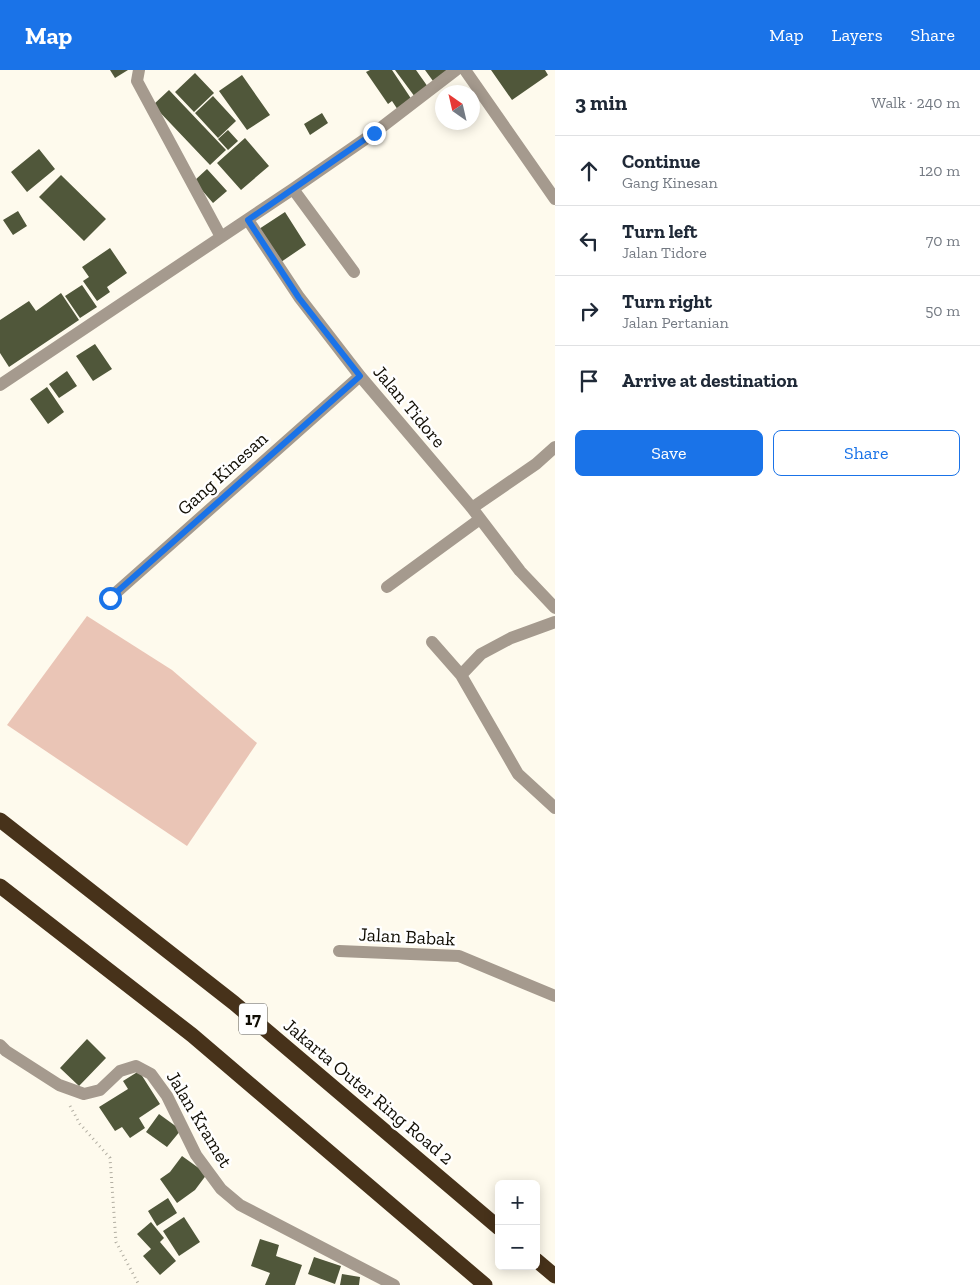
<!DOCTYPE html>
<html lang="en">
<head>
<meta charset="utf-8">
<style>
	body { margin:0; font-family:"Zilla Slab",serif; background:#f6f6f7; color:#1f2937 }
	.controls { position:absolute; right:15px; bottom:15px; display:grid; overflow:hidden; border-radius:8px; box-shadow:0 2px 12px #0003 }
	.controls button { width:45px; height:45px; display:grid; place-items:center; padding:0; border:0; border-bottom:1px solid #e0e1e3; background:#fff; color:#1f2937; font:25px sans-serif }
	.compass { position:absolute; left:435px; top:15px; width:45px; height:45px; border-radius:50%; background:#fff; box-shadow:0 2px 12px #0003; rotate:326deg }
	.stop { position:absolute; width:15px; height:15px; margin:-11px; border:4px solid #1a73e8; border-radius:50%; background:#fff }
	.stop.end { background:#1a73e8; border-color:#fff; box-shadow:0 1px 5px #0008 }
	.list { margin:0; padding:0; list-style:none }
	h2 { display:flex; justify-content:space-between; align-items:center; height:65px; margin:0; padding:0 20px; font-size:21px }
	h2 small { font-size:16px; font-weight:400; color:#747a83 }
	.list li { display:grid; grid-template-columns:32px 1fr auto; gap:15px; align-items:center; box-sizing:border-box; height:70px; padding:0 20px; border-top:1px solid #e0e1e3 }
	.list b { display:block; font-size:19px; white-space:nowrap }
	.list p { margin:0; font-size:16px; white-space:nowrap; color:#747a83 }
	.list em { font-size:16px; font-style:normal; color:#747a83 }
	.actions { display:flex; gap:10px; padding:15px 20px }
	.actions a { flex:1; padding:11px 0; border:1px solid #1a73e8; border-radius:8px; text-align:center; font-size:18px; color:#1a73e8 }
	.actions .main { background:#1a73e8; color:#fff }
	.icon { flex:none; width:28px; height:28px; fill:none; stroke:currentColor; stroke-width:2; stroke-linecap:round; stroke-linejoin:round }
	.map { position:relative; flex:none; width:555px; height:1215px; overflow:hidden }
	header { display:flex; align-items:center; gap:30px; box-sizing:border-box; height:70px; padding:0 25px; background:#1a73e8; color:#fff }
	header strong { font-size:24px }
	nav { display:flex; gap:28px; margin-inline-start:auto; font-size:18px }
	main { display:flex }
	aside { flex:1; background:#fff }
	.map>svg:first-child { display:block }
</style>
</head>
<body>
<header>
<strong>Map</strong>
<nav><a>Map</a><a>Layers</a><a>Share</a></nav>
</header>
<main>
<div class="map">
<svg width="555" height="1215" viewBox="0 0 555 1215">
	<rect width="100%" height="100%" fill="#fefaed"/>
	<path fill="#eac5b6" d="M87,546l85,54 85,73 -70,103 -180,-121z"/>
	<path fill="#50573a" d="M110,0h18l-13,8z
		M370,0h22l20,30 -14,10 -6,-9 -4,3 -22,-32z
		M395,0h21l12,17 -13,10z
		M425,0h23l-15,11z
		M491,0h54l3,5 -36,25z
		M195,3l19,20 -20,19 -19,-20z
		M242,5l28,40 -23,15 -28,-39z
		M169,20l57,60 -16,15 -57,-60z
		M213,26l23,25 -18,17 -23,-25z
		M322,43l6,10 -18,12 -6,-11z
		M228,60l10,11 -10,9 -10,-11z
		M245,68l24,28 -28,24 -24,-27z
		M39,79l16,20 -28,23 -16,-20z
		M207,99l20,22 -14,12 -19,-22z
		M61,105l45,44 -22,22 -45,-44z
		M18,141l9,15 -14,9 -10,-15z
		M285,142l21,33 -25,17 -22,-33z
		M110,178l17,25 -20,14 3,5 -13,9 -14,-20 6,-4 -7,-10z
		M82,215l15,22 -17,11 -15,-22z
		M61,223l18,27 -70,47 -9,-14v-33l29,-19 7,10z
		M95,274l17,25 -19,12 -17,-25z
		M67,301l10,15 -18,12 -10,-14z
		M47,317l17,25 -16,12 -18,-25z
		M87,969l19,19 -27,28 -19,-18z
		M139,1001l21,33 -21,14 6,10 -15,10 -8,-11 -7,4 -16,-24 29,-18 -5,-8z
		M159,1044l22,16 -14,17 -21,-15z
		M182,1086l25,18 -12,16 -18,13 -17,-24 10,-7z
		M168,1128l9,15 -20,13 -9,-15z
		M184,1147l16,25 -21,14 -16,-25z
		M151,1152l13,16 -4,4 16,19 -16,14 -17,-19 8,-7 -14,-15z
		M260,1169l19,6 -3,11 26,9 -7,20h-30l5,-12 -19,-7z
		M314,1187l27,9 -6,18 -27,-10z
		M342,1204l18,3 -1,8h-19z"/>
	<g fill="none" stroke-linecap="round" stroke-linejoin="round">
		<path stroke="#b2aea2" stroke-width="3" stroke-dasharray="1 4" stroke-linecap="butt" d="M70,1036l10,18 30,34 6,84 23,43"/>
		<path stroke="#a59a8e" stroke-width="12" d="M139,0l-2,11 84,156
			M465,0l90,129
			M293,119l61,83
			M248,150l51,77 61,79 112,132 48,63 35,37
			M0,315l293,-196 81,-56 82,-63
			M472,438l64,-44 19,-17
			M387,517l93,-68
			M110,528l250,-222
			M432,572l29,33 57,99 37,34
			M461,605l20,-21 30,-16 44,-16
			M339,881l120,5 96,40
			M0,975l6,6 53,34 25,9 16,-4 20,-19 16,-5 15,8 16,22 29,59 25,34 19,16 154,80"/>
		<path stroke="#47321a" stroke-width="15" d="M0,750l234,183 265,225
			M0,816l192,149 293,250
			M536,1190l19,16"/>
	</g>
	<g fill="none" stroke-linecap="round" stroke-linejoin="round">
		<path stroke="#1a73e8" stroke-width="6" d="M110,528l250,-222 -61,-78 -51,-78 126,-87"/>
	</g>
	<g text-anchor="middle" stroke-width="5" stroke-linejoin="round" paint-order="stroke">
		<rect fill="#fff" stroke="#58564f" stroke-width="1" x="239" y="933.5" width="28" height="31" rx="4"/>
		<g font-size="18" font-weight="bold" fill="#110e04">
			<text x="253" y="955">17</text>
		</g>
		<g font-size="19" fill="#110e04" stroke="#fff">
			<text transform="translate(410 336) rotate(50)" y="7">Jalan Tidore</text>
			<text transform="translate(222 403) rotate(-42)" y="7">Gang Kinesan</text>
			<text transform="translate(407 866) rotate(3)" y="7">Jalan Babak</text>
			<text transform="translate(369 1021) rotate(40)" y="7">Jakarta Outer Ring Road 2</text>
			<text transform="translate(200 1049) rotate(59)" y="7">Jalan Kramet</text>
		</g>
	</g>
</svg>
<div class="controls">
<button>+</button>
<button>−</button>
</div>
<svg class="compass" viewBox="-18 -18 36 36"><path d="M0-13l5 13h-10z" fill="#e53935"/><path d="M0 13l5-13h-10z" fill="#747a83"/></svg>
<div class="stop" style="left:110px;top:528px"></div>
<div class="stop end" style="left:374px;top:63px"></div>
</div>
<aside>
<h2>3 min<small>Walk · 240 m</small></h2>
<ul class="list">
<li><svg class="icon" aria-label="ahead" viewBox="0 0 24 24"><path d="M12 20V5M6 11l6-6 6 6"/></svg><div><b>Continue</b><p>Gang Kinesan</p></div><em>120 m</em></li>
<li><svg class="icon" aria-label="left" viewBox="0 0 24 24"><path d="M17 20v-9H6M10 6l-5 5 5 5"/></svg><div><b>Turn left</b><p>Jalan Tidore</p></div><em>70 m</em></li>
<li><svg class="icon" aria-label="right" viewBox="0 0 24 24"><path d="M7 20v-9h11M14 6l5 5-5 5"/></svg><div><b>Turn right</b><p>Jalan Pertanian</p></div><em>50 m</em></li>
<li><svg class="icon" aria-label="arrive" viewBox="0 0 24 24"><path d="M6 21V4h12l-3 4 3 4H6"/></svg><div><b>Arrive at destination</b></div></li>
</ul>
<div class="actions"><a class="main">Save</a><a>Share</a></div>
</aside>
</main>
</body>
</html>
